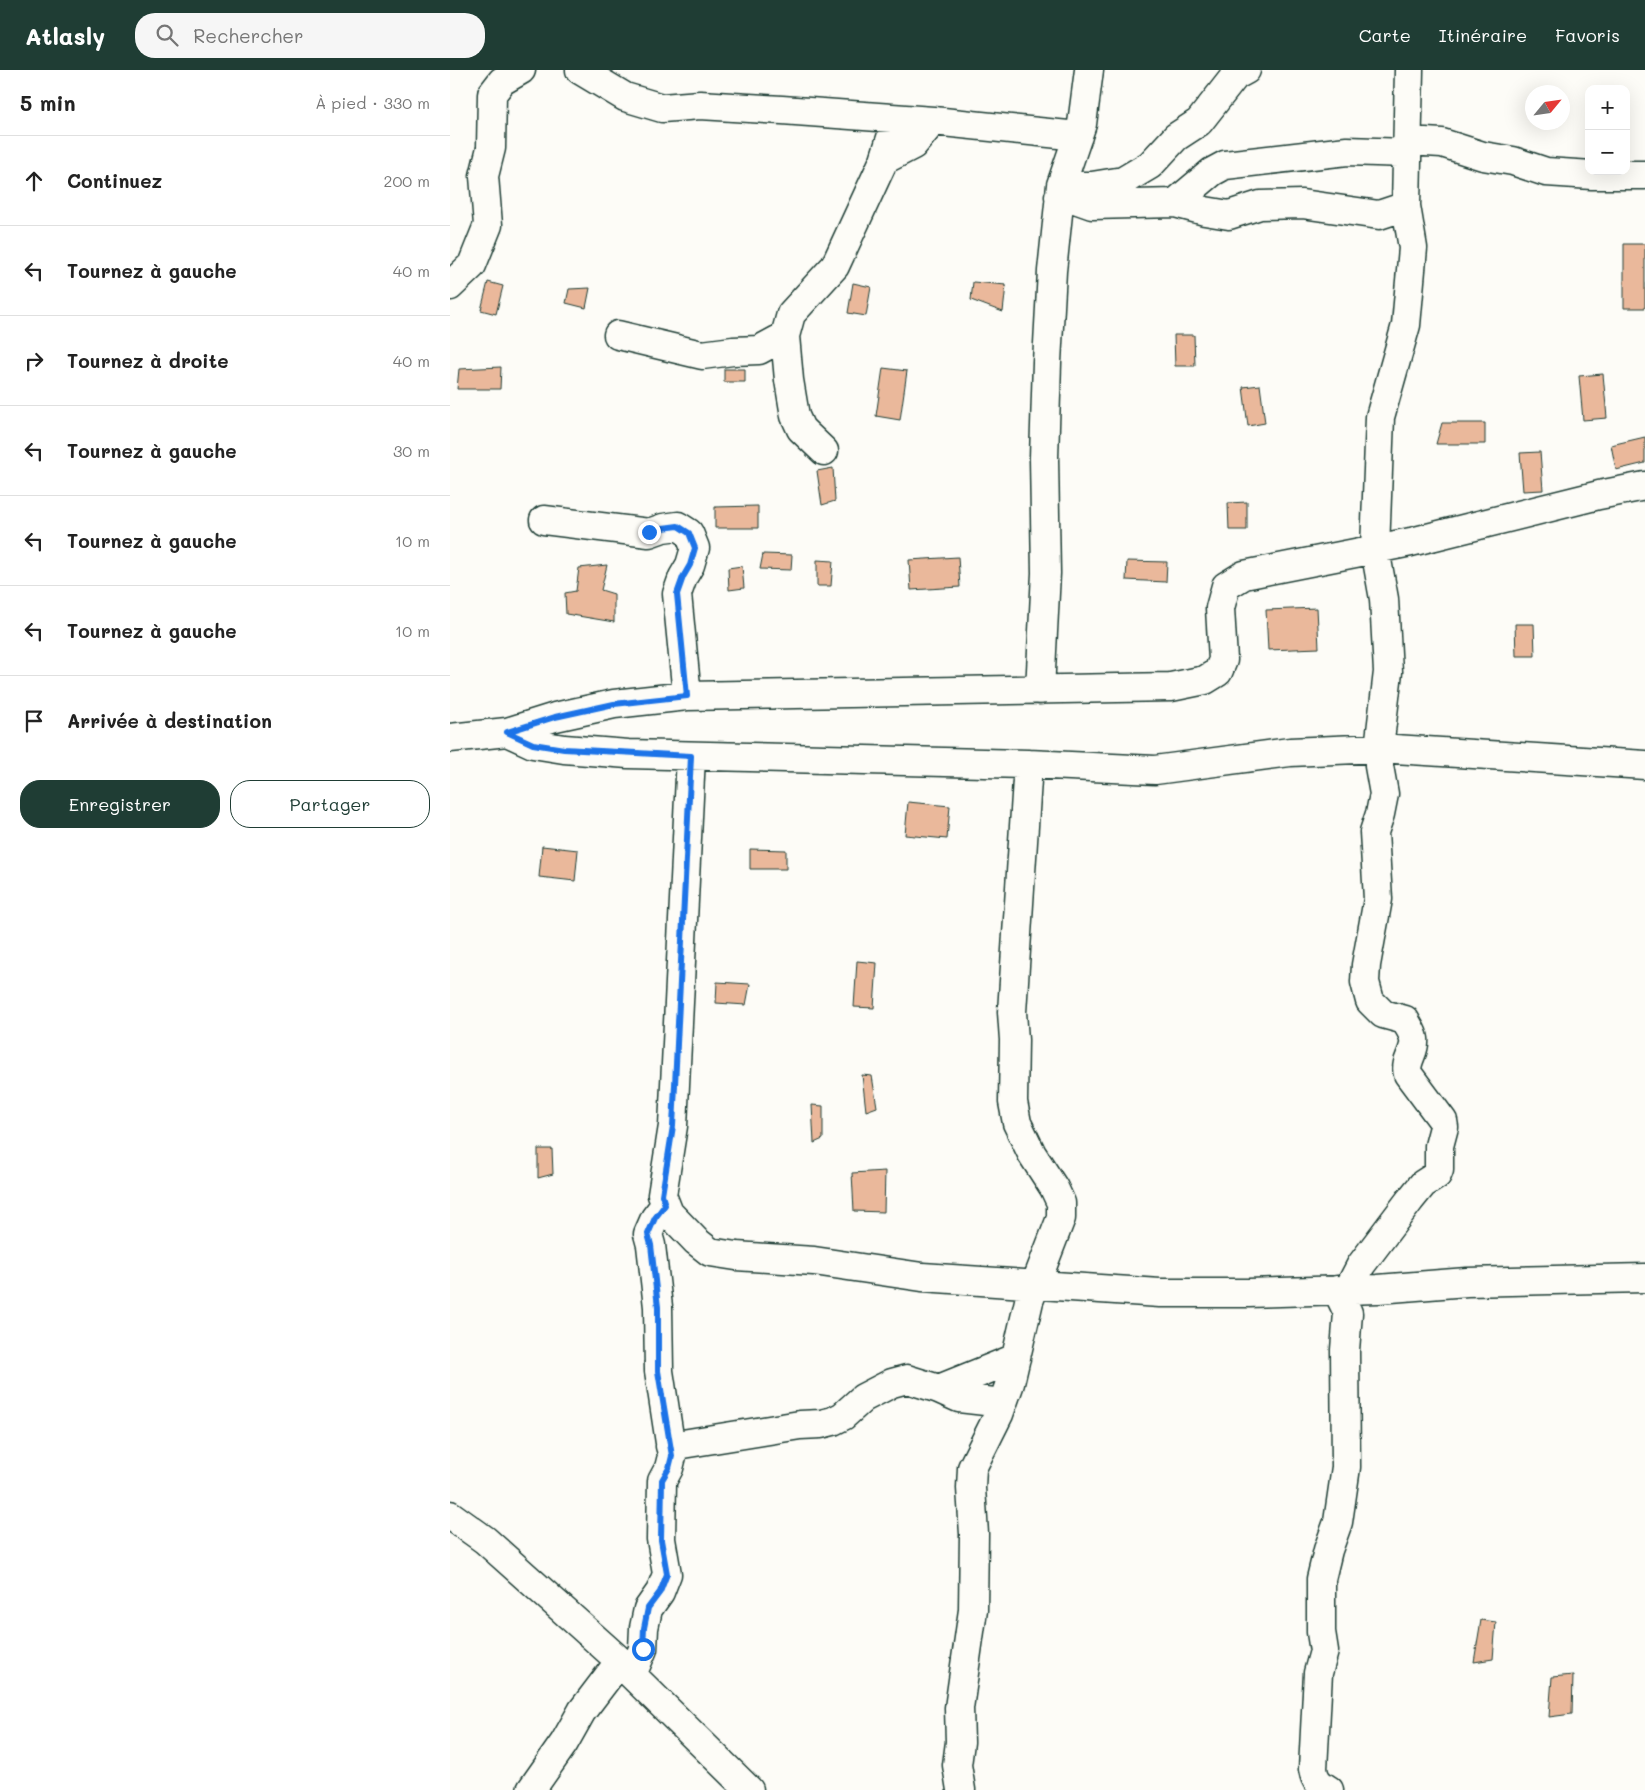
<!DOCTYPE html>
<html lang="fr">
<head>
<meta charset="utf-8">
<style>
	body { margin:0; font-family:Mali,sans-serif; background:#f6f6f6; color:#222 }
	.controls { position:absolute; right:15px; top:15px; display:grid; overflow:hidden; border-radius:10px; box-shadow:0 5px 20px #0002 }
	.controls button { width:45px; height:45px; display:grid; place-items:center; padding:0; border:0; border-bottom:1px solid #e0e0e0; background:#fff; color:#222; font:25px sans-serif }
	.compass { position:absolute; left:1075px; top:15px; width:45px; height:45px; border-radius:50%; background:#fff; box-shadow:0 5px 20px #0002; rotate:61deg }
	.stop { position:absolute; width:15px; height:15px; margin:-11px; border:4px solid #1a73e8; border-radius:50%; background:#fff }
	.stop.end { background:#1a73e8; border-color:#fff; box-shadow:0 1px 5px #0008 }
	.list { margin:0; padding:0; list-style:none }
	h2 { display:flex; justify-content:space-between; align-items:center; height:65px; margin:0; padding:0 20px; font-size:21px }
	h2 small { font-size:16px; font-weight:400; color:#767676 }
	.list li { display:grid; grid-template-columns:32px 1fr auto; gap:15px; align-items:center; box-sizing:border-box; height:90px; padding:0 20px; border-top:1px solid #e0e0e0 }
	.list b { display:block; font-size:19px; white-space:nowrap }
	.list em { font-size:16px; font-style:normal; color:#767676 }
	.actions { display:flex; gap:10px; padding:15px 20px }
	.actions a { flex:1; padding:11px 0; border:1px solid #1f3d34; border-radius:20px; text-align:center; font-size:18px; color:#1f3d34 }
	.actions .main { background:#1f3d34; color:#fff }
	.icon { flex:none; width:28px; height:28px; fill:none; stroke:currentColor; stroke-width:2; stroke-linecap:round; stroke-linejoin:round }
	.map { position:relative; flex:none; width:1195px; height:1720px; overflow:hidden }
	header { display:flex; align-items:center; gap:30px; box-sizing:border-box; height:70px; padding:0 25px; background:#1f3d34; color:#fff }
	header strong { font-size:24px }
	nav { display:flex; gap:28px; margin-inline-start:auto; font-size:18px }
	.search { width:350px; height:45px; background:#f6f6f6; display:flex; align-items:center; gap:12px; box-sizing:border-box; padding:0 18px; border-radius:20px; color:#767676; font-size:19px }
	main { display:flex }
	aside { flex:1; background:#fff }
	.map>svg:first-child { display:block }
</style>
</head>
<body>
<header>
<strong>Atlasly</strong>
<div class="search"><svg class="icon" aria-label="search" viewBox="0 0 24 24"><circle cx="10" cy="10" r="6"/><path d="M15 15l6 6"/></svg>Rechercher</div>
<nav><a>Carte</a><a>Itinéraire</a><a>Favoris</a></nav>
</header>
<main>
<aside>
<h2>5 min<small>À pied · 330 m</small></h2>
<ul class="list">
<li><svg class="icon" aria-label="ahead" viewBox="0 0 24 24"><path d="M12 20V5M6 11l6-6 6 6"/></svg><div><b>Continuez</b></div><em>200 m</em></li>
<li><svg class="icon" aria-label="left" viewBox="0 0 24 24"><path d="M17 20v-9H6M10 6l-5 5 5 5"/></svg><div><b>Tournez à gauche</b></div><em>40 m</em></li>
<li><svg class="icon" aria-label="right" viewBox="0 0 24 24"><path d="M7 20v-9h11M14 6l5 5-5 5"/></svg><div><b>Tournez à droite</b></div><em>40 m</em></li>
<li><svg class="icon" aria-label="left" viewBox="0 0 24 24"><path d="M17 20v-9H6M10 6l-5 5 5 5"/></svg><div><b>Tournez à gauche</b></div><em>30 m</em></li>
<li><svg class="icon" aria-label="left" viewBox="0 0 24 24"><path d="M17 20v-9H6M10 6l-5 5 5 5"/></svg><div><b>Tournez à gauche</b></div><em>10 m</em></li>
<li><svg class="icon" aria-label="left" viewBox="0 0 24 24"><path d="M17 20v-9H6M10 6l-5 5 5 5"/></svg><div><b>Tournez à gauche</b></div><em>10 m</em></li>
<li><svg class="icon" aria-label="arrive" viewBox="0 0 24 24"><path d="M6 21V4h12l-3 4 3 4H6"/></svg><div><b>Arrivée à destination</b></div></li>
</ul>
<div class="actions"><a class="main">Enregistrer</a><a>Partager</a></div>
</aside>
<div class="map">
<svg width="1195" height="1720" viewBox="0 0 1195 1720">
	<rect width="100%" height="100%" fill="#fdfcf7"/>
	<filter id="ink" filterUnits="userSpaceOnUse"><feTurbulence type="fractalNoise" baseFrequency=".02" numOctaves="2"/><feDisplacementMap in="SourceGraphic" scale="10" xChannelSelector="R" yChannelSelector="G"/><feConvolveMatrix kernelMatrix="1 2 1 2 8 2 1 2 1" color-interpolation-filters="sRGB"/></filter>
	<g filter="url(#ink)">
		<path fill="#eab89b" stroke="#1f3d34" d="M1174,174h21v64h-21z
			M38,212l15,4 -7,28 -15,-4z
			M523,212l33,3 -3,27 -32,-12z
			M403,213l18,4 -5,29 -18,-3z
			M140,218l-4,20 -20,-5 3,-14z
			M724,265h20l1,31h-20z
			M51,297l-1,22h-43l2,-20z
			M433,298l24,3 -7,49 -24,-4z
			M274,299h21v13h-21z
			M1153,304l4,44 -24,2 -4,-44z
			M810,315l5,38 -17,3 -5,-39z
			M992,353h43v21h-49z
			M1195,367v26l-29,7 -5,-25z
			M1090,382l3,38 -20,1 -3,-38z
			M383,398l2,33 -13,4 -5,-34z
			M797,432v28h-18l-1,-27z
			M308,436v22h-43v-21z
			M313,484l29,1 -1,15 -31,-1z
			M508,487l2,30 -49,3 -2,-30z
			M367,490l16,1 -2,25h-14z
			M677,491l40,1 -1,20 -40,-2z
			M157,495l-6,25 13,4v28l-48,-8 -1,-21 11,-2 3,-23z
			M292,496l2,22 -15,2 -1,-22z
			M867,538l2,40 -51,2 -2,-40z
			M1065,554h19l1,32h-19z
			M458,732l42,4 -3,33 -42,-4z
			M92,776l36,4 -3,31 -36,-4z
			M300,779l36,1v19h-36z
			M407,891l20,2 -3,45 -20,-1z
			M267,912l33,2 -4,21 -30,-2z
			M412,1005l10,1 5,31 -11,4z
			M362,1035l11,1v33l-9,4z
			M88,1079h14l1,25 -15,4z
			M435,1101l-1,41 -30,-1 -2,-38z
			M1031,1550l15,2 -3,37 -19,3z
			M1123,1605l-1,39 -23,3 3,-40z"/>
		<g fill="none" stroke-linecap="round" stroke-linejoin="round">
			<defs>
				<path id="minor" d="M130,0l45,27 37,11 38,-3 82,5 151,11 145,15
					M958,71l34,2 41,13 30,5 33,11 46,3h53
					M434,90l29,-15 20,-24
					M611,115l31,1 31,-5 27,-16 26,-28 23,-15 36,-46 11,-6
					M609,127l16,2 17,6 83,-2 30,8 24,4 31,-10 42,-1 77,11 27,-9
					M725,133l37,-31 13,-7 122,-14 59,2
					M0,216l22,-21 16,-40 -4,-49 7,-28 1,-54 10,-13 19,-11
					M168,265l84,20 31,-4 26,-1 26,-14
					M374,381l-23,-22 -6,-13 -6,-36 -4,-44 6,-22 44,-48 49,-106 13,-41
					M94,450l105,13 14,-5 15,-2 11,7 6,15 -5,17 -7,12 -6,17 10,102
					M590,620l6,-117 -2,-115 3,-96 5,-91 9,-86 21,-61 7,-54
					M57,662l26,12 31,5 64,5 400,10 127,6 135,-18 89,-4 266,17
					M0,668l57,-6 48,-15 59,-13 73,-8 484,-9 34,-7 13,-8 5,-12 -3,-52 6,-22 18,-11 167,-33 188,-47 46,-9
					M241,686l-18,370 -11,69 7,18 27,28 14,11 26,4 78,5 108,16 238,16h89l129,-4 89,-7 178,-4
					M898,1220l13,-25 49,-65 13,-16 14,-9 2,-5v-24l5,-19 -1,-6 -35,-47c-4,-13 8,-22 6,-35 -1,-7 -6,-13 -9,-19l-22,-6 -13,-13 -5,-19 1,-17 12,-66 -4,-67 6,-18 4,-20 -5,-28v-18l9,-76 -4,-73 -9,-50 5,-132 26,-92 7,-77 -7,-42 3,-136
					M489,1319l77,-31
					M220,1376l130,-21 21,-1 12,-3 10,-5 20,-18 29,-15 15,-4 32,10 20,9 44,5
					M0,1445l35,25 135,121 12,14 117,115
					M182,1605l11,-26 1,-21 4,-19 12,-17 7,-18 -6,-35 1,-58 7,-13 3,-12 -13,-85 -1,-64 -7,-62 -3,-11 7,-16 10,-13
					M81,1720l33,-47 18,-32 38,-50
					M511,1720l-4,-25 3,-23 -1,-34 14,-98 1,-76 -3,-46 1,-20 27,-54 11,-31 19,-82 32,-83v-15l-7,-15 -22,-34 -15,-31 -4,-21 1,-62 -2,-28 16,-248
					M879,1720c-10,-6 -14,-9 -16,-21l5,-96 6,-22 -3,-19v-53l7,-29 10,-28 8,-55 -1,-117 3,-37 -11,-23"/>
			</defs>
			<use href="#minor" stroke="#1f3d34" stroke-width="31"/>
			<use href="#minor" stroke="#fdfcf7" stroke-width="28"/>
		</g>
	</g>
	<g fill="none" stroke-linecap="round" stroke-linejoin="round" filter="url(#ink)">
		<path stroke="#1a73e8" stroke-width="6" d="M193,1579l1,-21 4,-20 12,-16 7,-18 -6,-34 1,-60 7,-12 3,-12 -14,-85v-64l-7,-62 -3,-11 7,-16 10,-13 -3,-10 11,-69 18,-370 -127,-7 -31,-5 -26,-12 48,-15 59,-13 73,-8 -10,-102 6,-17 7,-12 5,-17 -6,-15 -11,-7 -15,2 -14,4"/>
	</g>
</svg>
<div class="controls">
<button>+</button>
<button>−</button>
</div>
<svg class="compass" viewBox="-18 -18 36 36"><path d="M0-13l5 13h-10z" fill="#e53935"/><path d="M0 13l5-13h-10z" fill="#767676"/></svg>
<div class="stop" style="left:193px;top:1579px"></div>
<div class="stop end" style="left:199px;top:462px"></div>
</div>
</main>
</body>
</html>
